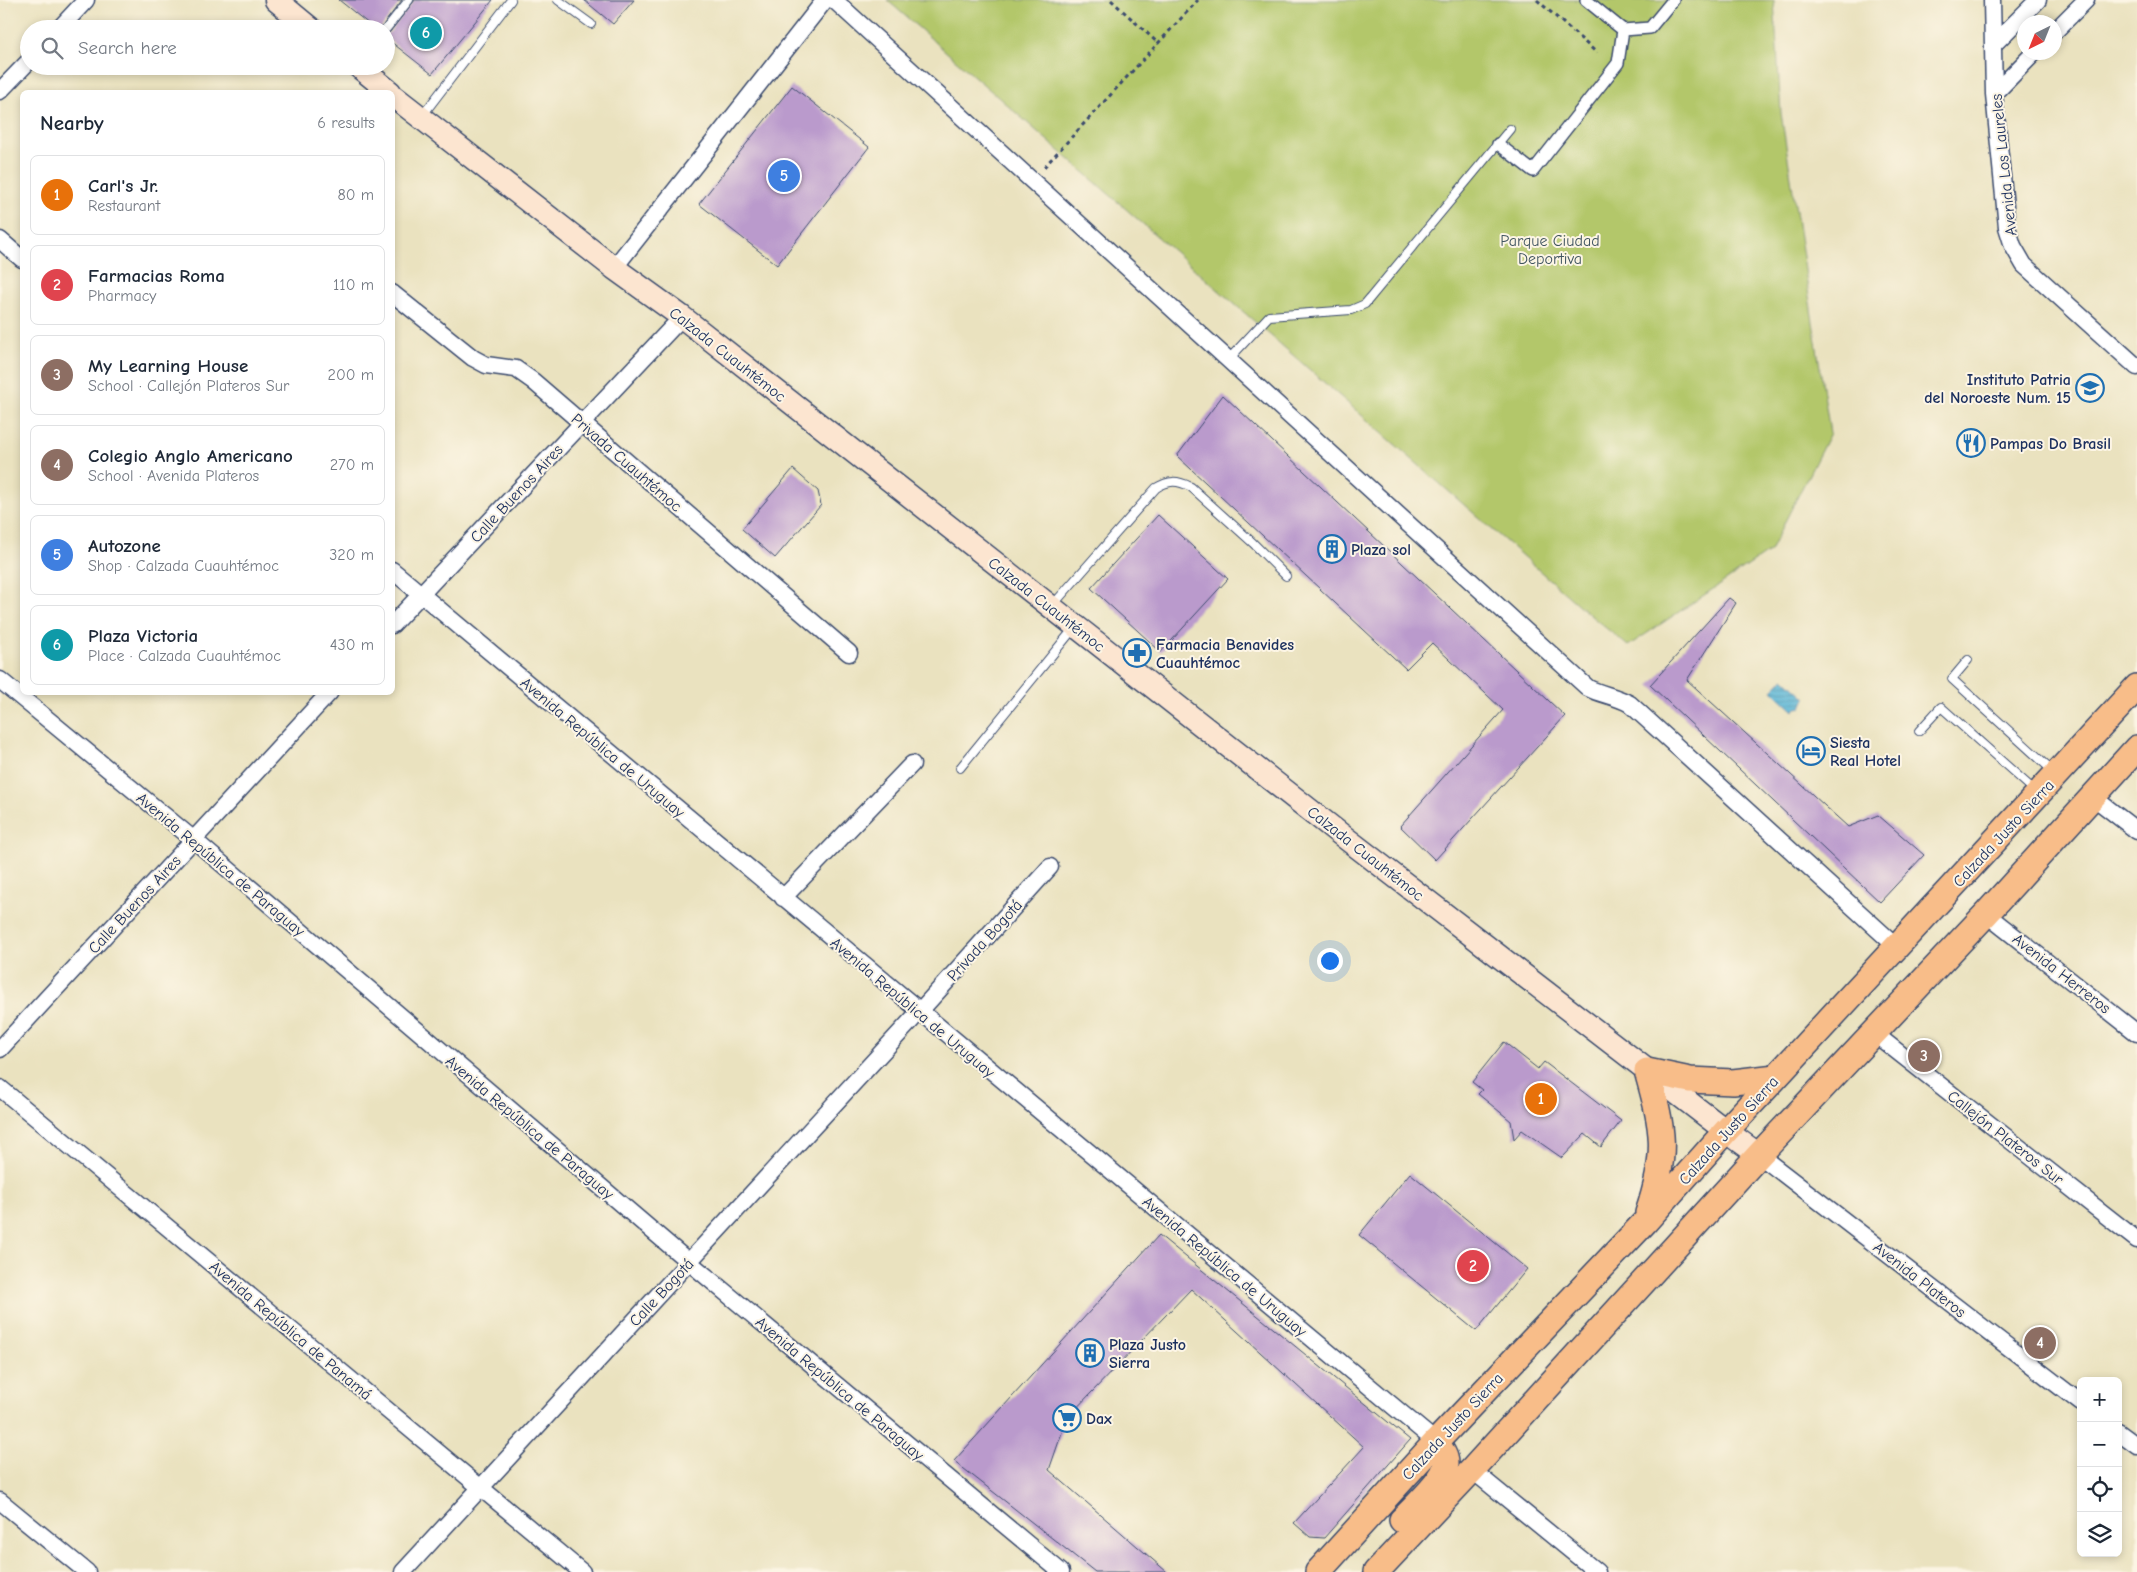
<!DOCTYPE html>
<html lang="en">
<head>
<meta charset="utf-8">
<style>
	body { margin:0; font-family:"Comic Neue",sans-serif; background:#f6f6f7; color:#1f2937 }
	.controls { position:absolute; right:15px; bottom:15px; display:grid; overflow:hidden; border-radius:8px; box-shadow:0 2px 8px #0003 }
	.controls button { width:45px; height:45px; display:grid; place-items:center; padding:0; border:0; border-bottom:1px solid #e0e1e3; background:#fff; color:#1f2937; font:25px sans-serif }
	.compass { position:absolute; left:2017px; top:15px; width:45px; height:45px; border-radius:50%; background:#fff; box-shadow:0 2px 8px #0003; rotate:223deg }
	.you { position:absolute; left:1329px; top:960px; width:18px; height:18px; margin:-12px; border:4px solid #fff; border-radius:50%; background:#1a73e8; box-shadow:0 0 0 8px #1a73e833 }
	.badge { display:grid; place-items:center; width:32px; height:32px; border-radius:50%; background:#b45309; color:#fff; font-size:16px; font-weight:700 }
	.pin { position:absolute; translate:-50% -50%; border:2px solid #fff; box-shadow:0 1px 5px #0006 }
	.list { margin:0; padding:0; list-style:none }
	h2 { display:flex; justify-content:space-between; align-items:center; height:65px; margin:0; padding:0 20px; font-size:21px }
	h2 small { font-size:16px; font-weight:400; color:#747a83 }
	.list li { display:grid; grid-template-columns:32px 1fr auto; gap:15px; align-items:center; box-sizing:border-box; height:80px; margin:0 10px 10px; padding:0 10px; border:1px solid #e0e1e3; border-radius:8px }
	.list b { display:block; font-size:19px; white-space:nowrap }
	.list p { margin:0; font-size:16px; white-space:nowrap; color:#747a83 }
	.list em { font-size:16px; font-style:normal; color:#747a83 }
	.icon { flex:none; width:28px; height:28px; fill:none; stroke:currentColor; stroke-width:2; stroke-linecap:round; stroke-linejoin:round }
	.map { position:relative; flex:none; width:2137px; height:1572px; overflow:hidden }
	.search { position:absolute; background:#fff; box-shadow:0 2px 8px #0003; left:20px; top:20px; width:375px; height:55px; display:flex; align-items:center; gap:12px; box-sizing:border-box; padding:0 18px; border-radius:28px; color:#747a83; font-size:19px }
	.panel { position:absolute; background:#fff; box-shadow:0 2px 8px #0003; left:20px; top:90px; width:375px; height:605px; border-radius:8px }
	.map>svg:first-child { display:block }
</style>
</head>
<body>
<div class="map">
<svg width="2137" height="1572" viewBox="0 0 2137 1572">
	<defs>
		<pattern id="water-rules" width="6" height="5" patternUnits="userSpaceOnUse" patternTransform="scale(1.25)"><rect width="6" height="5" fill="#58b5d6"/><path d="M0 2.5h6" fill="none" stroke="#4894b1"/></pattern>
	</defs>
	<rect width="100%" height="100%" fill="#fcf5e5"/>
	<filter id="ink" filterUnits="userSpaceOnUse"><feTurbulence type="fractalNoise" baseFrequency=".02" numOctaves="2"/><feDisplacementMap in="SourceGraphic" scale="10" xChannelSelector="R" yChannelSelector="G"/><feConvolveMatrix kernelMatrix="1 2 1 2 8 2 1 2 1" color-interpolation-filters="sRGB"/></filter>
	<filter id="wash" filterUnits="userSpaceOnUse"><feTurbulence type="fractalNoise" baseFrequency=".0096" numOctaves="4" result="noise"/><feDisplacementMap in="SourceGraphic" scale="20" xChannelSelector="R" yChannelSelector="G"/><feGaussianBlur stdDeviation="1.12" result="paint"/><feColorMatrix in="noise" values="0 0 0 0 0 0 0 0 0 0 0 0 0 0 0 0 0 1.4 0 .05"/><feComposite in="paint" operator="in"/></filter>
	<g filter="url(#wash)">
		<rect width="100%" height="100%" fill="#eae2bf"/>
		<path fill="#b3c76b" stroke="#677b64" d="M887,0h887l7,113 49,320 -60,118 -142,95 -38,-31z"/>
		<path fill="url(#water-rules)" stroke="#3a729a" d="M1784,678l22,20 -4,9 -5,1 -3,3 -22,-21z"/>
		<g id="blocks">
			<path fill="#ba9acc" d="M339,0h63l-22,29h-5z
				M415,0h78l-61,74 -46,-36v-4l4,-2z
				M584,0h50l-21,24z
				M792,86l77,61 -92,118 -78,-61z
				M1223,395l342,321 -130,144 -35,-34 103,-116 -71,-67 -26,26 -229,-213z
				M793,469l25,22 3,14 -46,53 -33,-29z
				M1158,515l70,64 -67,73 -70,-64z
				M1729,598l7,5 -49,77 161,147 30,-12 46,40 -44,47 -230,-217z
				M1504,1042l34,27 6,-7 77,59 -20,26 -16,-13 -23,24 -40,-28 -8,9 -3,-18 -33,-27 4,-4 -10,-8z
				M1410,1173l117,96 -51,62 -117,-96z
				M1159,1235l251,205 -86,98 -14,-1 -16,-14 70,-76 -173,-158 -124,129 -18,52 118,102h-72l-141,-111z"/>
		</g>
	</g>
	<g filter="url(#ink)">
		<use href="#blocks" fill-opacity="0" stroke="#3a4a6d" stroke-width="1"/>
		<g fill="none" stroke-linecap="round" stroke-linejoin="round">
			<defs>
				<path id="service" d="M558,0l33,24
					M386,29l23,-29
					M422,116l89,-116
					M1228,360l41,-44 82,-6 14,-6 145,-175
					M1052,606l104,-118c13,-8 21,-8 35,-1l62,56 33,33
					M1968,660l-16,19 101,92
					M1919,731l22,-24 94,84
					M960,768l114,-140"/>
				<path id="pedestrian" d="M1586,0l37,30 27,-2 23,-28
					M1498,144l35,27 85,-108 5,-33"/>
				<path id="minor" d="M834,0l754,688c14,7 28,8 42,16l267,243
					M1992,0l2,94 13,133 6,19 11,19 113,102
					M59,29l27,-29
					M2054,32l32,-32
					M1993,45l45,-45
					M0,91l29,-30
					M1994,94l41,-42
					M0,240l22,19
					M614,268l211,-268
					M392,293l81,65 13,7 30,4 17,12 316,272
					M392,570l1044,872
					M392,625l290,-308
					M0,680l194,160 495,422 372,310
					M2093,797l44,34
					M783,898l129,-134
					M1986,914l151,119
					M1875,1034l262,206
					M0,1049l330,-357
					M0,1088l582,484
					M1759,1155l322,248
					M2118,1432l19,14
					M1472,1470l125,102
					M0,1501l87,71
					M403,1572l516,-560 131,-145"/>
				<path id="secondary" d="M276,0l35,29
					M358,66l32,26
					M392,95l222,173 68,49 657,516 387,298 33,24"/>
				<path id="primary" d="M1648,1213c20,-60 16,-82 -1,-142l43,9 43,2 43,-5
					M1402,1520c11,-12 44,-41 44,-57 0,-7 -6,-15 -10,-21
					M1318,1572l118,-130 209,-220 81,-91 411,-444
					M1376,1572l96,-102 287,-315 227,-241 151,-166"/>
			</defs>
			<use href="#service" stroke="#3a4a6d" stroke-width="10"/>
			<use href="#pedestrian" stroke="#3a4a6d" stroke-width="14"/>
			<use href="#minor" stroke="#3a4a6d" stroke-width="19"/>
			<use href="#secondary" stroke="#3a4a6d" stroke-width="25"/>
			<use href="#primary" stroke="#3a4a6d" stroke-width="28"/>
			<path stroke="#3a4a6d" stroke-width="3" stroke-dasharray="4 4" stroke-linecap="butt" d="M1111,0l48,44
				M1537,0l60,53
				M1044,167l154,-167"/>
			<use href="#service" stroke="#fff" stroke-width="8"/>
			<use href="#pedestrian" stroke="#fff" stroke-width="11"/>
			<use href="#minor" stroke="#fff" stroke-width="16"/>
			<use href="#secondary" stroke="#fce5d0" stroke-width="22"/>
			<use href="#primary" stroke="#f8bd89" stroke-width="25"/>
		</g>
	</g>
	<defs>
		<symbol id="school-ring" viewBox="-11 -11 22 22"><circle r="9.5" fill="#fcf5e5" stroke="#1f6fb2" stroke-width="1.5"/><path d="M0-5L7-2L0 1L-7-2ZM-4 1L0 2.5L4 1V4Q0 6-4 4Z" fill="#1f6fb2"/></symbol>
		<symbol id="restaurant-ring" viewBox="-11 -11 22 22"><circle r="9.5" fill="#fcf5e5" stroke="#1f6fb2" stroke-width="1.5"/><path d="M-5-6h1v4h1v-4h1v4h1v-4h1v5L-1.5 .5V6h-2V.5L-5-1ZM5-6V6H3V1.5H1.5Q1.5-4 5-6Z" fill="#1f6fb2"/></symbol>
		<symbol id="building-ring" viewBox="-11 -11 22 22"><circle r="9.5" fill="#fcf5e5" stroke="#1f6fb2" stroke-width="1.5"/><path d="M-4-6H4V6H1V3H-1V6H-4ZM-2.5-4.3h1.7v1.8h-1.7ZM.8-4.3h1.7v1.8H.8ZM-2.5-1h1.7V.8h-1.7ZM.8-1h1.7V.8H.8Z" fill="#1f6fb2"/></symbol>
		<symbol id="pharmacy-ring" viewBox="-11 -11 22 22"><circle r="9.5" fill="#fcf5e5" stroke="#1f6fb2" stroke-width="1.5"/><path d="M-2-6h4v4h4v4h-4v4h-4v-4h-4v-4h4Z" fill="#1f6fb2"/></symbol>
		<symbol id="hotel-ring" viewBox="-11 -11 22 22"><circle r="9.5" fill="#fcf5e5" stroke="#1f6fb2" stroke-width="1.5"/><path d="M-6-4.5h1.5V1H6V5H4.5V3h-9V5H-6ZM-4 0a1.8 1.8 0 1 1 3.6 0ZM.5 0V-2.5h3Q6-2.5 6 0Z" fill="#1f6fb2"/></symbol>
		<symbol id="supermarket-ring" viewBox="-11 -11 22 22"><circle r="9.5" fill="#fcf5e5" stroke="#1f6fb2" stroke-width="1.5"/><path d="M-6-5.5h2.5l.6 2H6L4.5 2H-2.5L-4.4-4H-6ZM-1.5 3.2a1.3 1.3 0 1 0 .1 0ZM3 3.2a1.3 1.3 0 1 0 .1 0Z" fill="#1f6fb2"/></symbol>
	</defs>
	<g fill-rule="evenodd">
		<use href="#school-ring" x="2074" y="372" width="32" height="32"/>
		<use href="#restaurant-ring" x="1955" y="427" width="32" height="32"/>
		<use href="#building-ring" x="1316" y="533" width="32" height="32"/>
		<use href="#pharmacy-ring" x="1121" y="637" width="32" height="32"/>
		<use href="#hotel-ring" x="1795" y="735" width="32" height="32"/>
		<use href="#building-ring" x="1074" y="1337" width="32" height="32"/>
		<use href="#supermarket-ring" x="1051" y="1402" width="32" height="32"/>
	</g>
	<g text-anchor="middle" stroke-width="4" stroke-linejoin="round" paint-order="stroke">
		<g font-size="16" fill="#1b2f5e" stroke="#fcf5e5">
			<text transform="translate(2003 165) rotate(-96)" y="6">Avenida Los Laureles</text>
			<text transform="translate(728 354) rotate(38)" y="6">Calzada Cuauhtémoc</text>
			<text transform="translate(627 462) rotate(41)" y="6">Privada Cuauhtémoc</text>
			<text transform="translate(516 493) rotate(-47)" y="6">Calle Buenos Aires</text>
			<text transform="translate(1047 604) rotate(38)" y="6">Calzada Cuauhtémoc</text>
			<text transform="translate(603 747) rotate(40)" y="6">Avenida República de Uruguay</text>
			<text transform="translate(2003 833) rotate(-47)" y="6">Calzada Justo Sierra</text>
			<text transform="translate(1366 853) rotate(38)" y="6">Calzada Cuauhtémoc</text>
			<text transform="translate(221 864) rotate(40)" y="6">Avenida República de Paraguay</text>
			<text transform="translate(134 904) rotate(-47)" y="6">Calle Buenos Aires</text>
			<text transform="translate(984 940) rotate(-48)" y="6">Privada Bogotá</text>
			<text transform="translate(2062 973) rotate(38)" y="6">Avenida Herreros</text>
			<text transform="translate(913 1007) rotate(40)" y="6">Avenida República de Uruguay</text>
			<text transform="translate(530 1127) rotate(40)" y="6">Avenida República de Paraguay</text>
			<text transform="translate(1728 1130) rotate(-48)" y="6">Calzada Justo Sierra</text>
			<text transform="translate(2006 1137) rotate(38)" y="6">Callejón Plateros Sur</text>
			<text transform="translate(1225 1266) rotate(40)" y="6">Avenida República de Uruguay</text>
			<text transform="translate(1920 1279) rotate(38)" y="6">Avenida Plateros</text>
			<text transform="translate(661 1292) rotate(-47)" y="6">Calle Bogotá</text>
			<text transform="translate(291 1330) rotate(40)" y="6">Avenida República de Panamá</text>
			<text transform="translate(840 1388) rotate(40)" y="6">Avenida República de Paraguay</text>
			<text transform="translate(1452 1426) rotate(-47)" y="6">Calzada Justo Sierra</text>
		</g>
		<g font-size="16" fill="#415561" stroke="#fcf5e5">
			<text x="1550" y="246">Parque Ciudad<tspan x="1550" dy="18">Deportiva</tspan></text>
		</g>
		<g font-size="16" font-weight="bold" fill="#1b2f5e" stroke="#fcf5e5" text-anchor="start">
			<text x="2071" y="385" text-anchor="end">Instituto Patria<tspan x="2071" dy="18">del Noroeste Num. 15</tspan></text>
			<text x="1990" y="449">Pampas Do Brasil</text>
			<text x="1351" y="555">Plaza sol</text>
			<text x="1156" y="650">Farmacia Benavides<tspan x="1156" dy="18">Cuauhtémoc</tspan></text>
			<text x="1830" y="748">Siesta<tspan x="1830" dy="18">Real Hotel</tspan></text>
			<text x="1109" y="1350">Plaza Justo<tspan x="1109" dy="18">Sierra</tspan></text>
			<text x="1086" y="1424">Dax</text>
		</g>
	</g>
</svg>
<div class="controls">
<button>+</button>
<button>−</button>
<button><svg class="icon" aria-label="locate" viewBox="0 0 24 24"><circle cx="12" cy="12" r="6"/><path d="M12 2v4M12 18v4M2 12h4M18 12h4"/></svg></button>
<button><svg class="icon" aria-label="layers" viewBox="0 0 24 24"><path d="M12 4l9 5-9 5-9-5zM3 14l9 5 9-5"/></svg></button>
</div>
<svg class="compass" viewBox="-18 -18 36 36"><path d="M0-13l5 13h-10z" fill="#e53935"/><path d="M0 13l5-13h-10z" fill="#747a83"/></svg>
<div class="you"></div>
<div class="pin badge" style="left:1541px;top:1099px;background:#e8710a">1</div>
<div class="pin badge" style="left:1473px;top:1266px;background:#e0444e">2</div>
<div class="pin badge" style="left:1924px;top:1056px;background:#8d6e63">3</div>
<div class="pin badge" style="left:2040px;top:1343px;background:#8d6e63">4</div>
<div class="pin badge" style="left:784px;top:176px;background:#3f7fe0">5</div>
<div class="pin badge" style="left:426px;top:33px;background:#0f9aa8">6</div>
<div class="search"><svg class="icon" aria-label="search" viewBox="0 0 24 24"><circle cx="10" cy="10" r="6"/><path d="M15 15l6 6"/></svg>Search here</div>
<section class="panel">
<h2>Nearby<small>6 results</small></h2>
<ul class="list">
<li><span class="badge" style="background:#e8710a">1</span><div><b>Carl's Jr.</b><p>Restaurant</p></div><em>80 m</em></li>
<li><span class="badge" style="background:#e0444e">2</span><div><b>Farmacias Roma</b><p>Pharmacy</p></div><em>110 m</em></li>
<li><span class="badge" style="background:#8d6e63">3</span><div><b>My Learning House</b><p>School · Callejón Plateros Sur</p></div><em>200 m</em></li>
<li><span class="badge" style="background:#8d6e63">4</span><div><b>Colegio Anglo Americano</b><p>School · Avenida Plateros</p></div><em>270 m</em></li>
<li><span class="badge" style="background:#3f7fe0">5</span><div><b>Autozone</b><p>Shop · Calzada Cuauhtémoc</p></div><em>320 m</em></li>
<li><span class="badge" style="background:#0f9aa8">6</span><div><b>Plaza Victoria</b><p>Place · Calzada Cuauhtémoc</p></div><em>430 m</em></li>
</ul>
</section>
</div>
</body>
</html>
